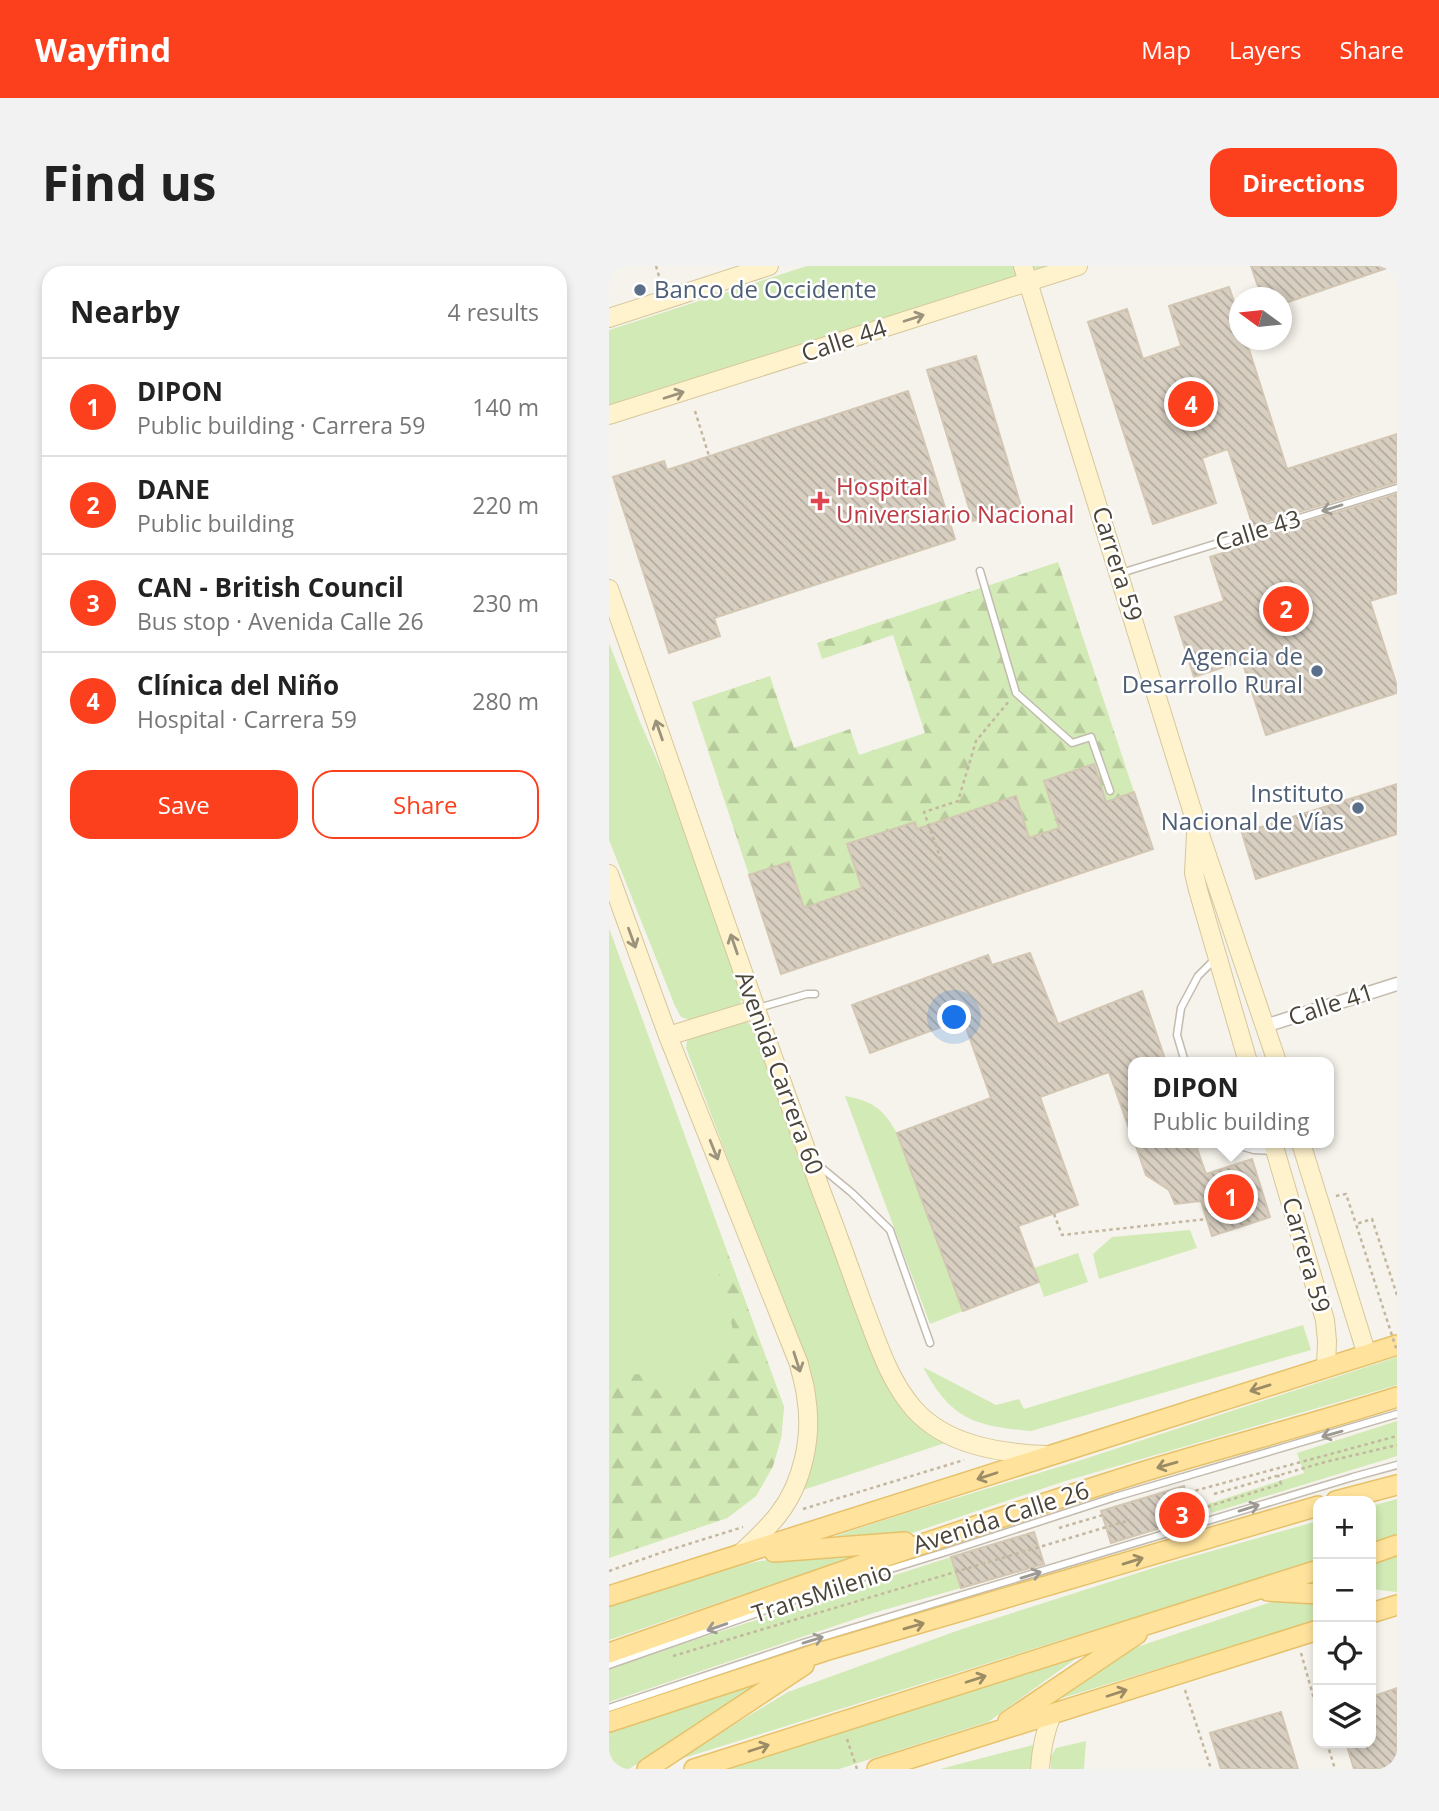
<!DOCTYPE html>
<html lang="en">
<head>
<meta charset="utf-8">
<style>
	body { margin:0; font-family:"Open Sans",sans-serif; background:#f2f2f2; color:#222 }
	.controls { position:absolute; right:21px; bottom:21px; display:grid; overflow:hidden; border-radius:14px; box-shadow:0 4px 10px #0003 }
	.controls button { width:63px; height:63px; display:grid; place-items:center; padding:0; border:0; border-bottom:2px solid #e0e0e0; background:#fff; color:#222; font:35px sans-serif }
	.compass { position:absolute; left:620px; top:21px; width:63px; height:63px; border-radius:50%; background:#fff; box-shadow:0 4px 10px #0003; rotate:285deg }
	.you { position:absolute; left:346px; top:752px; width:24px; height:24px; margin:-18px; border:5px solid #fff; border-radius:50%; background:#1a73e8; box-shadow:0 0 0 10px #1a73e833 }
	.badge { display:grid; place-items:center; width:46px; height:46px; border-radius:50%; background:#fc3f1d; color:#fff; font-size:23px; font-weight:700 }
	.pin { position:absolute; translate:-50% -50%; border:4px solid #fff; box-shadow:0 2px 7px #0006 }
	.popup { position:absolute; left:519px; top:791px; width:206px; height:91px; box-sizing:border-box; display:grid; place-content:center; border-radius:14px; background:#fff; filter:drop-shadow(0 2px 5px #0005); font-size:23px; white-space:nowrap; color:#767676 }
	.popup b { font-size:26px; color:#222 }
	.popup::after { content:''; position:absolute; left:50%; top:100%; margin-left:-14px; border:14px solid transparent; border-top-color:#fff }
	.list { margin:0; padding:0; list-style:none }
	h2 { display:flex; justify-content:space-between; align-items:center; height:91px; margin:0; padding:0 28px; font-size:30px }
	h2 small { font-size:23px; font-weight:400; color:#767676 }
	.list li { display:grid; grid-template-columns:46px 1fr auto; gap:21px; align-items:center; box-sizing:border-box; height:98px; padding:0 28px; border-top:2px solid #e0e0e0 }
	.list b { display:block; font-size:26px; white-space:nowrap }
	.list p { margin:0; font-size:23px; white-space:nowrap; color:#767676 }
	.list em { font-size:23px; font-style:normal; color:#767676 }
	.actions { display:flex; gap:14px; padding:21px 28px }
	.actions a { flex:1; padding:16px 0; border:2px solid #fc3f1d; border-radius:21px; text-align:center; font-size:24px; color:#fc3f1d }
	.actions .main { background:#fc3f1d; color:#fff }
	.icon { flex:none; width:38px; height:38px; fill:none; stroke:currentColor; stroke-width:2; stroke-linecap:round; stroke-linejoin:round }
	.map { position:relative; flex:none; width:788px; height:1503px; overflow:hidden; border-radius:21px }
	header { display:flex; align-items:center; gap:42px; box-sizing:border-box; height:98px; padding:0 35px; background:#fc3f1d; color:#fff }
	header strong { font-size:33px }
	nav { display:flex; gap:38px; margin-inline-start:auto; font-size:24px }
	.intro { display:flex; align-items:center; justify-content:space-between; box-sizing:border-box; height:168px; padding:0 42px }
	h1 { margin:0; font-size:49px }
	.button { padding:18px 32px; border-radius:21px; background:#fc3f1d; color:#fff; font-size:24px; font-weight:700 }
	main { display:flex; gap:42px; padding:0 42px }
	aside { flex:1; background:#fff; border-radius:21px; box-shadow:0 4px 10px #0003 }
	.map>svg:first-child { display:block }
</style>
</head>
<body>
<header>
<strong>Wayfind</strong>
<nav><a>Map</a><a>Layers</a><a>Share</a></nav>
</header>
<div class="intro"><h1>Find us</h1><a class="button">Directions</a></div>
<main>
<aside>
<h2>Nearby<small>4 results</small></h2>
<ul class="list">
<li><span class="badge">1</span><div><b>DIPON</b><p>Public building · Carrera 59</p></div><em>140 m</em></li>
<li><span class="badge">2</span><div><b>DANE</b><p>Public building</p></div><em>220 m</em></li>
<li><span class="badge">3</span><div><b>CAN - British Council</b><p>Bus stop · Avenida Calle 26</p></div><em>230 m</em></li>
<li><span class="badge">4</span><div><b>Clínica del Niño</b><p>Hospital · Carrera 59</p></div><em>280 m</em></li>
</ul>
<div class="actions"><a class="main">Save</a><a>Share</a></div>
</aside>
<div class="map">
<svg width="788" height="1503" viewBox="0 0 788 1503">
	<defs>
		<pattern id="forest-firs" width="22" height="20" patternUnits="userSpaceOnUse" patternTransform="scale(1.75)"><rect width="22" height="20" fill="#d2eab5"/><path d="M5 1l3.5 6h-7zM16 11l3.5 6h-7z" fill="#b6ca9c"/></pattern>
		<pattern id="building-back-hatch" width="6" height="6" patternUnits="userSpaceOnUse" patternTransform="scale(1.75)"><rect width="6" height="6" fill="#d8cfc1"/><path d="M-1 5l2 2M0 0l6 6M5-1l2 2" fill="none" stroke="#b1aa9e"/></pattern>
	</defs>
	<rect width="100%" height="100%" fill="#f6f3ec"/>
	<path fill="#d2eab5" d="M198,0h240l-438,139v-75z
		M0,377l31,79 33,74 70,201 -4,8 -6,3 -41,13 -11,-4 -6,-11 -66,-166z
		M0,662l175,479 -3,31 -8,28 -17,30 -29,22 -118,40z
		M138,756l4,3 5,9 115,319 16,31 61,58 -145,48 6,-19 2,-93 -125,-330 1,-9c14,-9 43,-16 60,-17z
		M236,830c28,5 38,13 52,37l66,178 -33,13z
		M581,964l7,18 -98,31 -6,-25 19,-17z
		M469,987l10,29 -44,15 -10,-29z
		M694,1059l8,25 -280,81c-58,-5 -80,-12 -108,-64l73,38 23,-6 5,10z
		M788,1091v28l-335,97 -156,53 -71,1 75,-24 165,-50z
		M788,1155v35l-186,57 -3,-9 96,-31 -7,-20z
		M788,1233v36l-26,8v-37z
		M709,1255v39l-644,201 114,-69 174,-63 204,-65z
		M194,1288l52,2 -246,84v-33l60,-21 81,-23z
		M788,1290v36l-26,-3v-25z
		M342,1291l10,31 -88,25 -264,89v-33l85,-29z
		M671,1333l38,4v17l-269,82 79,-52z
		M476,1386l-97,70 -149,47h-110z
		M154,1415l-134,88h-20v-39z
		M477,1475l-2,28h-33v-13l5,-8z
		M424,1479v24h-93z"/>
	<path fill="url(#forest-firs)" d="M449,296l76,230 -28,10 -12,-37 -35,63 -30,10 -14,-42 -77,26 12,35 -21,7 -14,-42 -67,22 14,44 -58,20 -15,-46 -40,13 -57,-173 78,-26 24,72 56,-19 9,26 66,-22 -32,-98 -71,24 -5,-16z
		M119,988l56,153 -3,31 -8,28 -17,30 -29,22 -118,40v-193l6,11 25,-2c11,9 19,20 31,27l16,-11 8,-16 11,-11c28,1 30,-20 25,-42 -2,-7 -1,-14 -3,-21 -3,-9 -9,-18 -9,-26 0,-8 6,-14 9,-20z"/>
	<path fill="url(#building-back-hatch)" stroke="#d3c7b4" stroke-width="2" d="M642,0h136v2l-105,36v-6h-20z
		M620,21l11,32v21h6l41,129 110,-35v48l-144,44 -25,-77 -26,9 14,45 -63,21 -65,-202 39,-13 16,50 38,-13 -12,-40z
		M367,90l45,150 -48,15 -46,-151z
		M299,125l47,148 -241,79 6,18 -51,17 -56,-176 51,-16 3,9z
		M788,228v99l-27,8 27,85v7l-131,42 -24,-74 -48,16 -19,-60 49,-16 -14,-44 48,-15 -1,-5z
		M485,498l12,38 28,-10 19,57 -372,125 -32,-99 40,-13 15,46 58,-20 -15,-44 68,-22 2,7 99,-33 13,42 30,-10 -15,-47z
		M788,518v50l-141,45 -14,-46z
		M421,687l28,71 84,-33 24,71h-33v72h-2l-22,-62 -69,25 38,108 -60,21 21,56 -76,29 -66,-178 94,-35 -28,-79 -93,34 -18,-48 136,-50 4,10z
		M526,877h60l11,31 46,-15 18,58 -58,19 -11,-35 -26,3 -6,-14 -23,-15z
		M575,1220l9,32 -82,25 -10,-32z
		M425,1266l10,32 -83,24 -10,-31z
		M788,1422v81h-43l-8,-26h25v-46z
		M672,1446l17,57h-77l-11,-36z"/>
	<g fill="none" stroke-linecap="round" stroke-linejoin="round">
		<defs>
			<path id="lane" d="M371,305l36,122 56,50 19,-6 19,54
				M512,307l276,-85
				M149,742l49,-14h8
				M576,796l-8,-27 4,-27 17,-32 17,-17
				M620,877l25,7 21,1
				M208,898l35,29 38,37 40,113
				M0,1399l217,-76 123,-38 166,-54 282,-83
				M0,1442l194,-65 550,-166 44,-12"/>
			<path id="street" d="M656,760l132,-42"/>
			<path id="secondary" d="M414,0l173,557 81,239
				M0,52l160,-52
				M0,149l469,-149
				M0,323c72,202 140,406 214,607 14,36 27,73 40,109 14,36 25,74 51,104 32,36 85,44 131,46
				M587,568l-2,39 4,17 50,172
				M0,608l59,162 131,328c2,10 6,21 7,32 7,40 -3,87 -28,119 -11,14 -25,27 -38,39
				M59,770l88,-27
				M664,877l52,177 2,21 -1,27
				M692,877l66,212
				M431,1503c1,-20 5,-37 12,-55"/>
			<path id="primary" d="M727,1235l61,-16
				M165,1286l131,-10
				M762,1288l26,-9
				M659,1325l50,3
				M0,1330l788,-251
				M762,1347l26,-8
				M0,1387c177,-62 354,-125 533,-181 85,-26 171,-48 255,-75
				M399,1455l129,-87
				M0,1456l216,-71 493,-145
				M38,1503l157,-104
				M85,1503l624,-199
				M268,1503l441,-139"/>
		</defs>
		<use href="#lane" stroke="#c2bbae" stroke-width="9"/>
		<use href="#street" stroke="#c2bbae" stroke-width="15"/>
		<use href="#secondary" stroke="#d6c79b" stroke-width="20"/>
		<use href="#primary" stroke="#e6c16a" stroke-width="22"/>
		<path stroke="#c4b79f" stroke-width="2.5" stroke-dasharray="3.5 3.5" stroke-linecap="butt" d="M47,0l5,17
			M86,145l14,45
			M332,594l-17,-48 34,-11 18,-60 33,-40
			M727,930l10,-2 10,30
			M445,948l8,21 145,-16
			M605,1228l111,-32 72,-17
			M589,1237l2,6 81,-25 -3,-9
			M194,1243l161,-49
			M569,1243l20,-6 -4,-12 203,-55
			M450,1262l44,-13
			M0,1305l54,-19 80,-25
			M692,1387l17,60
			M64,1390l457,-136
			M576,1424l26,79
			M238,1473l10,30
			M718,1477l8,26"/>
		<use href="#lane" stroke="#fff" stroke-width="6"/>
		<use href="#street" stroke="#fff" stroke-width="12"/>
		<use href="#secondary" stroke="#fff3cd" stroke-width="18"/>
		<use href="#primary" stroke="#ffe39c" stroke-width="19"/>
		<path stroke="#c4b79f" stroke-width="2.5" stroke-dasharray="3.5 3.5" stroke-linecap="butt" d="M788,1029l-25,-76 -16,5 41,127"/>
	</g>
	<defs><path id="oneway-shaft" d="M-6 0H5M1.5-3L5.5 0L1.5 3" fill="none" stroke-width="1.6" stroke-linecap="round" stroke-linejoin="round" transform="scale(1.75)"/></defs>
	<g stroke="#9c937c">
		<use href="#oneway-shaft" transform="translate(305 52) rotate(-18)"/>
		<use href="#oneway-shaft" transform="translate(65 129) rotate(-18)"/>
		<use href="#oneway-shaft" transform="translate(50 464) rotate(-109)"/>
		<use href="#oneway-shaft" transform="translate(23 672) rotate(70)"/>
		<use href="#oneway-shaft" transform="translate(125 678) rotate(-109)"/>
		<use href="#oneway-shaft" transform="translate(105 884) rotate(68)"/>
		<use href="#oneway-shaft" transform="translate(188 1096) rotate(72)"/>
	</g>
	<g stroke="#9c9892">
		<use href="#oneway-shaft" transform="translate(723 242) rotate(163)"/>
		<use href="#oneway-shaft" transform="translate(723 1168) rotate(164)"/>
		<use href="#oneway-shaft" transform="translate(640 1242) rotate(-17)"/>
		<use href="#oneway-shaft" transform="translate(422 1309) rotate(-17)"/>
		<use href="#oneway-shaft" transform="translate(108 1361) rotate(161)"/>
		<use href="#oneway-shaft" transform="translate(204 1374) rotate(-17)"/>
	</g>
	<g stroke="#9c8c66">
		<use href="#oneway-shaft" transform="translate(651 1122) rotate(163)"/>
		<use href="#oneway-shaft" transform="translate(558 1199) rotate(164)"/>
		<use href="#oneway-shaft" transform="translate(378 1210) rotate(162)"/>
		<use href="#oneway-shaft" transform="translate(524 1295) rotate(-17)"/>
		<use href="#oneway-shaft" transform="translate(305 1360) rotate(-16)"/>
		<use href="#oneway-shaft" transform="translate(367 1413) rotate(-18)"/>
		<use href="#oneway-shaft" transform="translate(508 1427) rotate(-18)"/>
		<use href="#oneway-shaft" transform="translate(150 1482) rotate(-18)"/>
	</g>
	<g fill="#5c6f8a" stroke="#fff" stroke-width="2.5">
		<circle cx="31" cy="24" r="7"/>
		<circle cx="708" cy="405" r="7"/>
		<circle cx="749" cy="542" r="7"/>
	</g>
	<path fill="#e0444e" stroke="#fff" stroke-width="2.5" d="M207.5 224.5h7v7h7v7h-7v7h-7v-7h-7v-7h7z"/>
	<g text-anchor="middle" stroke-width="5" stroke-linejoin="round" paint-order="stroke">
		<g font-size="24" fill="#4e5e75" stroke="#fff" text-anchor="end">
			<text x="45" y="32" text-anchor="start">Banco de Occidente</text>
			<text x="694" y="399">Agencia de<tspan x="694" dy="28">Desarrollo Rural</tspan></text>
			<text x="735" y="536">Instituto<tspan x="735" dy="28">Nacional de Vías</tspan></text>
		</g>
		<g font-size="24" fill="#4b4439" stroke="#fff">
			<text transform="translate(235 75) rotate(-18)" y="8">Calle 44</text>
			<text transform="translate(649 265) rotate(-17)" y="8">Calle 43</text>
			<text transform="translate(508 298) rotate(73)" y="8">Carrera 59</text>
			<text transform="translate(722 739) rotate(-18)" y="8">Calle 41</text>
			<text transform="translate(170 807) rotate(70)" y="8">Avenida Carrera 60</text>
			<text transform="translate(697 989) rotate(74)" y="8">Carrera 59</text>
			<text transform="translate(392 1252) rotate(-18)" y="8">Avenida Calle 26</text>
			<text transform="translate(213 1327) rotate(-18)" y="8">TransMilenio</text>
		</g>
		<g font-size="24" fill="#be3a42" stroke="#fff" text-anchor="start">
			<text x="227" y="229">Hospital<tspan x="227" dy="28">Universiario Nacional</tspan></text>
		</g>
	</g>
</svg>
<div class="controls">
<button>+</button>
<button>−</button>
<button><svg class="icon" aria-label="locate" viewBox="0 0 24 24"><circle cx="12" cy="12" r="6"/><path d="M12 2v4M12 18v4M2 12h4M18 12h4"/></svg></button>
<button><svg class="icon" aria-label="layers" viewBox="0 0 24 24"><path d="M12 4l9 5-9 5-9-5zM3 14l9 5 9-5"/></svg></button>
</div>
<svg class="compass" viewBox="-18 -18 36 36"><path d="M0-13l5 13h-10z" fill="#e53935"/><path d="M0 13l5-13h-10z" fill="#767676"/></svg>
<div class="you"></div>
<div class="pin badge" style="left:622px;top:931px">1</div>
<div class="popup"><b>DIPON</b>Public building</div>
<div class="pin badge" style="left:677px;top:343px">2</div>
<div class="pin badge" style="left:573px;top:1249px">3</div>
<div class="pin badge" style="left:582px;top:138px">4</div>
</div>
</main>
</body>
</html>
